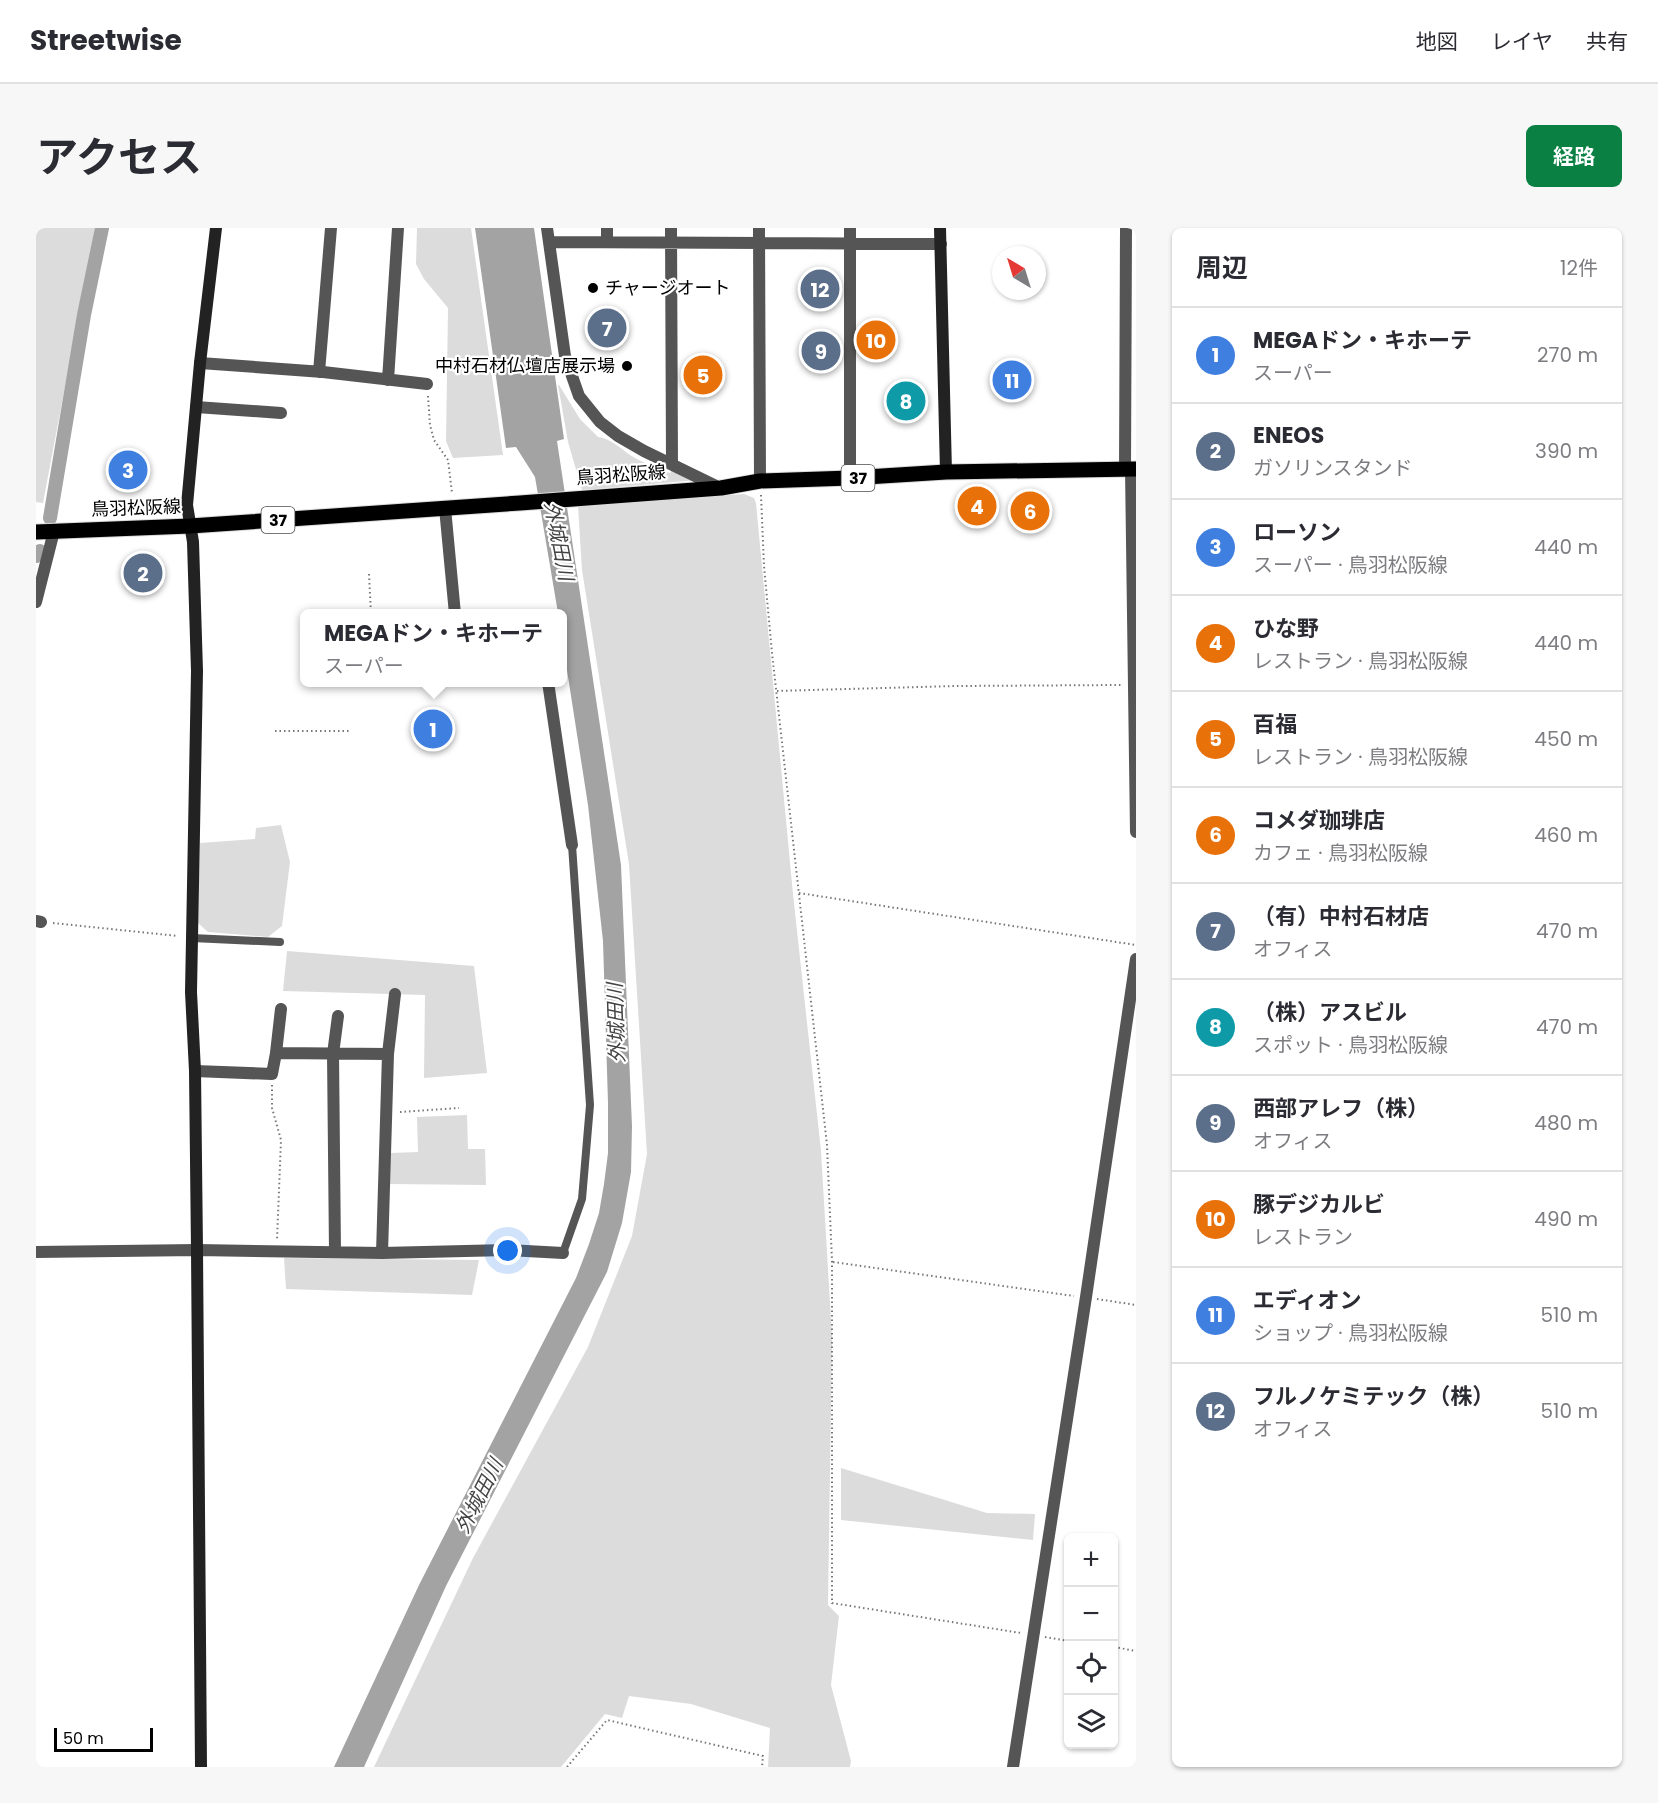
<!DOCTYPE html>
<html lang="ja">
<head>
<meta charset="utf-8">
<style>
	body { margin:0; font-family:Poppins,"Noto Sans JP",sans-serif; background:#f7f7f7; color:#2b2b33 }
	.controls { position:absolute; right:18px; bottom:18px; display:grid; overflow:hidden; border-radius:9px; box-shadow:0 2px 4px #0004 }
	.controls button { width:54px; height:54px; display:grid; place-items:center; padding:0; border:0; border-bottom:2px solid #e1e1e2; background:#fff; color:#2b2b33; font:30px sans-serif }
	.compass { position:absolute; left:956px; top:18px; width:54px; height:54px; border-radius:50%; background:#fff; box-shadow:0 2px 4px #0004; rotate:322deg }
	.scale { position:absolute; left:18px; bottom:15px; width:99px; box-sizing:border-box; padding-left:6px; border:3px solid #000; border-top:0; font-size:16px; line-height:21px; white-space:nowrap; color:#000; -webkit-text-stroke:4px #fff; paint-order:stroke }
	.you { position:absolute; left:472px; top:1023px; width:21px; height:21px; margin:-15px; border:4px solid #fff; border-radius:50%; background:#1a73e8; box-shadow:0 0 0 9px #1a73e833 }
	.badge { display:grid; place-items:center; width:39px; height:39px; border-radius:50%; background:#0b8043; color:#fff; font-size:20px; font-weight:700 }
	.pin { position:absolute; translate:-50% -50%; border:3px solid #fff; box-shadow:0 2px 6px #0006 }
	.popup { position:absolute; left:264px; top:381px; width:267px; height:78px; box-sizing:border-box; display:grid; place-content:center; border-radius:9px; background:#fff; filter:drop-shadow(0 2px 4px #0005); font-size:20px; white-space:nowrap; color:#7c7c81 }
	.popup b { font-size:22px; color:#2b2b33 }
	.popup::after { content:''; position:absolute; left:50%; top:100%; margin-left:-12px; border:12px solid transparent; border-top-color:#fff }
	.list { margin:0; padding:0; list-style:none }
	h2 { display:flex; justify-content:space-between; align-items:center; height:78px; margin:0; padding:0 24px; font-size:26px }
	h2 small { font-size:20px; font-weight:400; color:#7c7c81 }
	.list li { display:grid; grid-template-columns:39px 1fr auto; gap:18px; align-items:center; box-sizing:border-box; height:96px; padding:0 24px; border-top:2px solid #e1e1e2 }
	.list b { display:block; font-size:22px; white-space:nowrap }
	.list p { margin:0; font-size:20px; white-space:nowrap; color:#7c7c81 }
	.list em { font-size:20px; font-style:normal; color:#7c7c81 }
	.icon { flex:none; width:33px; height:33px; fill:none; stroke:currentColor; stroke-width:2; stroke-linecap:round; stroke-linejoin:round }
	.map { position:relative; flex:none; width:1100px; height:1539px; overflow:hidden; border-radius:9px }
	header { display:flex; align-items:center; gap:36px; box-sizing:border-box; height:84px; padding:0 30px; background:#fff; border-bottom:2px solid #e1e1e2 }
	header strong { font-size:28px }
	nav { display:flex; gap:33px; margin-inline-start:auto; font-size:21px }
	.intro { display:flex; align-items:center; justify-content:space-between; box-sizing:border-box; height:144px; padding:0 36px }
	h1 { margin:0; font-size:42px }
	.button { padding:15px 27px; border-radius:9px; background:#0b8043; color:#fff; font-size:21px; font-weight:700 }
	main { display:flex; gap:36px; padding:0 36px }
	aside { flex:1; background:#fff; border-radius:9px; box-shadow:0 2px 4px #0004 }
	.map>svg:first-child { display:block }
</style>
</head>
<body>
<header>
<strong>Streetwise</strong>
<nav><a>地図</a><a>レイヤ</a><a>共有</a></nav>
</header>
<div class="intro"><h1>アクセス</h1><a class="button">経路</a></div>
<main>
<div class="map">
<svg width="1100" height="1539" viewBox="0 0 1100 1539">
	<rect width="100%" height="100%" fill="#fff"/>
	<path fill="#dcdcdc" d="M0,0h59l-52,275 -7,-1z
		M381,0h54l32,227 -50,3 -7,-17 2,-133 -24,-29 -8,-15z
		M522,157h1l21,34 18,18c13,1 25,14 37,21 11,6 23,10 35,15l3,-5 25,12 -116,10 -14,-48z
		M708,266l10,4 2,5 37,391 28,257 11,186 -4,268 11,11 -8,69 20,76 -1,6h-82l2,-39 -79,-24 -62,-8 -7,22 -17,-4 -44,53h-187l99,-209 115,-211 44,-111 15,-82 -18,-290 -47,-294 -4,-64z
		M245,597l9,37 -8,64 -14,11 -60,-5 -10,-9 2,-80 55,-4 1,-11z
		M251,723l187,15 13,107 -63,5 1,-83 -142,-4z
		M431,887l1,34h17l1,36 -96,-1v-31l28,-1 -1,-35z
		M248,1030l195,2 -7,35 -186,-6z
		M805,1240l146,45 48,1 -2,26 -192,-20z"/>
	<path fill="#a3a3a3" d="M439,0h59l30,211 -7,2 64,424 11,261 -1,46 -9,51 -15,49 -161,314 -82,181h-30l85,-182 157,-307 13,-34 10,-31 5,-29 4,-31v-50l-5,-162 -15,-136 -26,-167v-24l-4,-1 -23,-136 -19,-30 -10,1z"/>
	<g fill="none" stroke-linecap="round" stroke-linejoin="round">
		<path stroke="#a3a3a3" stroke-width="14" d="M14,290l34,-203 18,-87
			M0,328l3,-1 1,-4"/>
		<defs>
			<path id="primary" d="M0,304l154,-6 330,-23 201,-15 39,-7 90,-3 96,-6 190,-3"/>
		</defs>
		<use href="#primary" stroke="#dbdbdb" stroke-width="17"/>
		<path stroke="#777" stroke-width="2" stroke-dasharray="1.5 3" stroke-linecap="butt" d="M392,168l2,29 4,15 14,20 4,33
			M725,267l3,71 8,87 55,492 5,116v342l189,30
			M333,346l2,40
			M741,463l179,-5 165,-1
			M239,503h75
			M763,665l337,52
			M17,695l125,13
			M236,857v23l9,32 -4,100
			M364,884l59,-4
			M797,1034l241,34
			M1061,1071l39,6
			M1009,1409l23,4
			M1078,1419l22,4
			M531,1539l40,-47 156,36 -1,11"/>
		<path stroke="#555" stroke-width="8" d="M156,710l88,4
			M527,1025l19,-54 8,-94 -18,-260"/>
		<path stroke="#555" stroke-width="12" d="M511,0l18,128 14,40 21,26 18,14 26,15 76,37
			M571,0v14
			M635,0l1,235
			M723,0l1,253
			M513,14l392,2
			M164,135l123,9 104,12
			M283,144l12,-144
			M352,152l10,-152
			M160,179l85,6
			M1089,241l1,-241
			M1095,241l5,363
			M814,250v-250
			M409,280l10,106
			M0,374l18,-71
			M512,454l24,163
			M0,693l5,1
			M240,825l5,-44
			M352,826l7,-60
			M159,843l77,3 4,-21 112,1 -6,199
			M0,1024l161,-2 185,3 125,-3 56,3
			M299,1024l-2,-198 5,-38
			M977,1539l73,-470 50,-338"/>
		<path stroke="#222" stroke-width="12" d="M904,0l6,244
			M165,1539l-4,-517 -2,-179 -4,-79 6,-321 -4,-129 -6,-37 13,-142 16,-135"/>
		<use href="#primary" stroke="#000" stroke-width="15"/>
	</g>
	<g fill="#000" stroke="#fff" stroke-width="2">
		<circle cx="557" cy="60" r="6"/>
		<circle cx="591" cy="138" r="6"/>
	</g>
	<g text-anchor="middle" stroke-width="4.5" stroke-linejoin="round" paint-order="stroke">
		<g fill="#fff" stroke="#4c4c4c" stroke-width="1.5">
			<rect x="805.5" y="237" width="33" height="26" rx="4.5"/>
			<rect x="225.5" y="279" width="33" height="26" rx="4.5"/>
		</g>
		<g font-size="16" font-weight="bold" fill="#000">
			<text x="822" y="256">37</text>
			<text x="242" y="298">37</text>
		</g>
		<g font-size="18" fill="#000" stroke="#fff" text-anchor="start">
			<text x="569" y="66">チャージオート</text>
			<text x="579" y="144" text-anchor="end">中村石材仏壇店展示場</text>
		</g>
		<g font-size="18" fill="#000" stroke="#fff">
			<text transform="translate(585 247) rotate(-4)" y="6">鳥羽松阪線</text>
			<text transform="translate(100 280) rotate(-2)" y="6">鳥羽松阪線</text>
		</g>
		<g font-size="20" font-style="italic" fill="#444" stroke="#fff">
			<text transform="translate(523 313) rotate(79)" y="7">外城田川</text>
			<text transform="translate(580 795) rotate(-92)" y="7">外城田川</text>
			<text transform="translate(443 1268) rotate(-63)" y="7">外城田川</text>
		</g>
	</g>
</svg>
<div class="controls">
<button>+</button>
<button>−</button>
<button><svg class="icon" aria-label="locate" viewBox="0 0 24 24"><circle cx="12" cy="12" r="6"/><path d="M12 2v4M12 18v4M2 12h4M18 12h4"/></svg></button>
<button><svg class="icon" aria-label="layers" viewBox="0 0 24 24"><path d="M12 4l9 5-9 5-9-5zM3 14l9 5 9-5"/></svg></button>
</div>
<svg class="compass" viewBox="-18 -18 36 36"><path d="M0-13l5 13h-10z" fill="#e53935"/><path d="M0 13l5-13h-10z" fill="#7c7c81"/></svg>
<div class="scale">50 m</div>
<div class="you"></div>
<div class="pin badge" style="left:397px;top:501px;background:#3f7fe0">1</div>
<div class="popup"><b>MEGAドン・キホーテ</b>スーパー</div>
<div class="pin badge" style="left:107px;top:345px;background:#5c6f8a">2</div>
<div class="pin badge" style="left:92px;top:242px;background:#3f7fe0">3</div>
<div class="pin badge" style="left:941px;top:278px;background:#e8710a">4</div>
<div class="pin badge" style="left:667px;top:147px;background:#e8710a">5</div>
<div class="pin badge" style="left:994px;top:283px;background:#e8710a">6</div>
<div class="pin badge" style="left:571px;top:100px;background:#5c6f8a">7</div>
<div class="pin badge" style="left:870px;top:173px;background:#0f9aa8">8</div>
<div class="pin badge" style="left:785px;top:123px;background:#5c6f8a">9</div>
<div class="pin badge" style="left:840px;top:112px;background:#e8710a">10</div>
<div class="pin badge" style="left:976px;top:152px;background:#3f7fe0">11</div>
<div class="pin badge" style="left:784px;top:61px;background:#5c6f8a">12</div>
</div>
<aside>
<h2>周辺<small>12件</small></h2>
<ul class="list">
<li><span class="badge" style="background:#3f7fe0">1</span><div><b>MEGAドン・キホーテ</b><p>スーパー</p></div><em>270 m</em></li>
<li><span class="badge" style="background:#5c6f8a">2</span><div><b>ENEOS</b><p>ガソリンスタンド</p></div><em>390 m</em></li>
<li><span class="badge" style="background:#3f7fe0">3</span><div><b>ローソン</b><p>スーパー · 鳥羽松阪線</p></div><em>440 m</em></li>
<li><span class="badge" style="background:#e8710a">4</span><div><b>ひな野</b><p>レストラン · 鳥羽松阪線</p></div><em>440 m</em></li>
<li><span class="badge" style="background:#e8710a">5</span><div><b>百福</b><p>レストラン · 鳥羽松阪線</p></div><em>450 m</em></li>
<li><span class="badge" style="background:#e8710a">6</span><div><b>コメダ珈琲店</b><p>カフェ · 鳥羽松阪線</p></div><em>460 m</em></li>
<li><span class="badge" style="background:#5c6f8a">7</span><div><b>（有）中村石材店</b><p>オフィス</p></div><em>470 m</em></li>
<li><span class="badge" style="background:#0f9aa8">8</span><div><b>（株）アスビル</b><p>スポット · 鳥羽松阪線</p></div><em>470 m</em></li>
<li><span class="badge" style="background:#5c6f8a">9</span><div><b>西部アレフ（株）</b><p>オフィス</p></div><em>480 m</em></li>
<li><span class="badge" style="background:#e8710a">10</span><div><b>豚デジカルビ</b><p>レストラン</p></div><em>490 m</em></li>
<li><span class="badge" style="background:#3f7fe0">11</span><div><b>エディオン</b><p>ショップ · 鳥羽松阪線</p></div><em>510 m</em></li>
<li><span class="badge" style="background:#5c6f8a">12</span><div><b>フルノケミテック（株）</b><p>オフィス</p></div><em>510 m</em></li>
</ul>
</aside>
</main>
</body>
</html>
